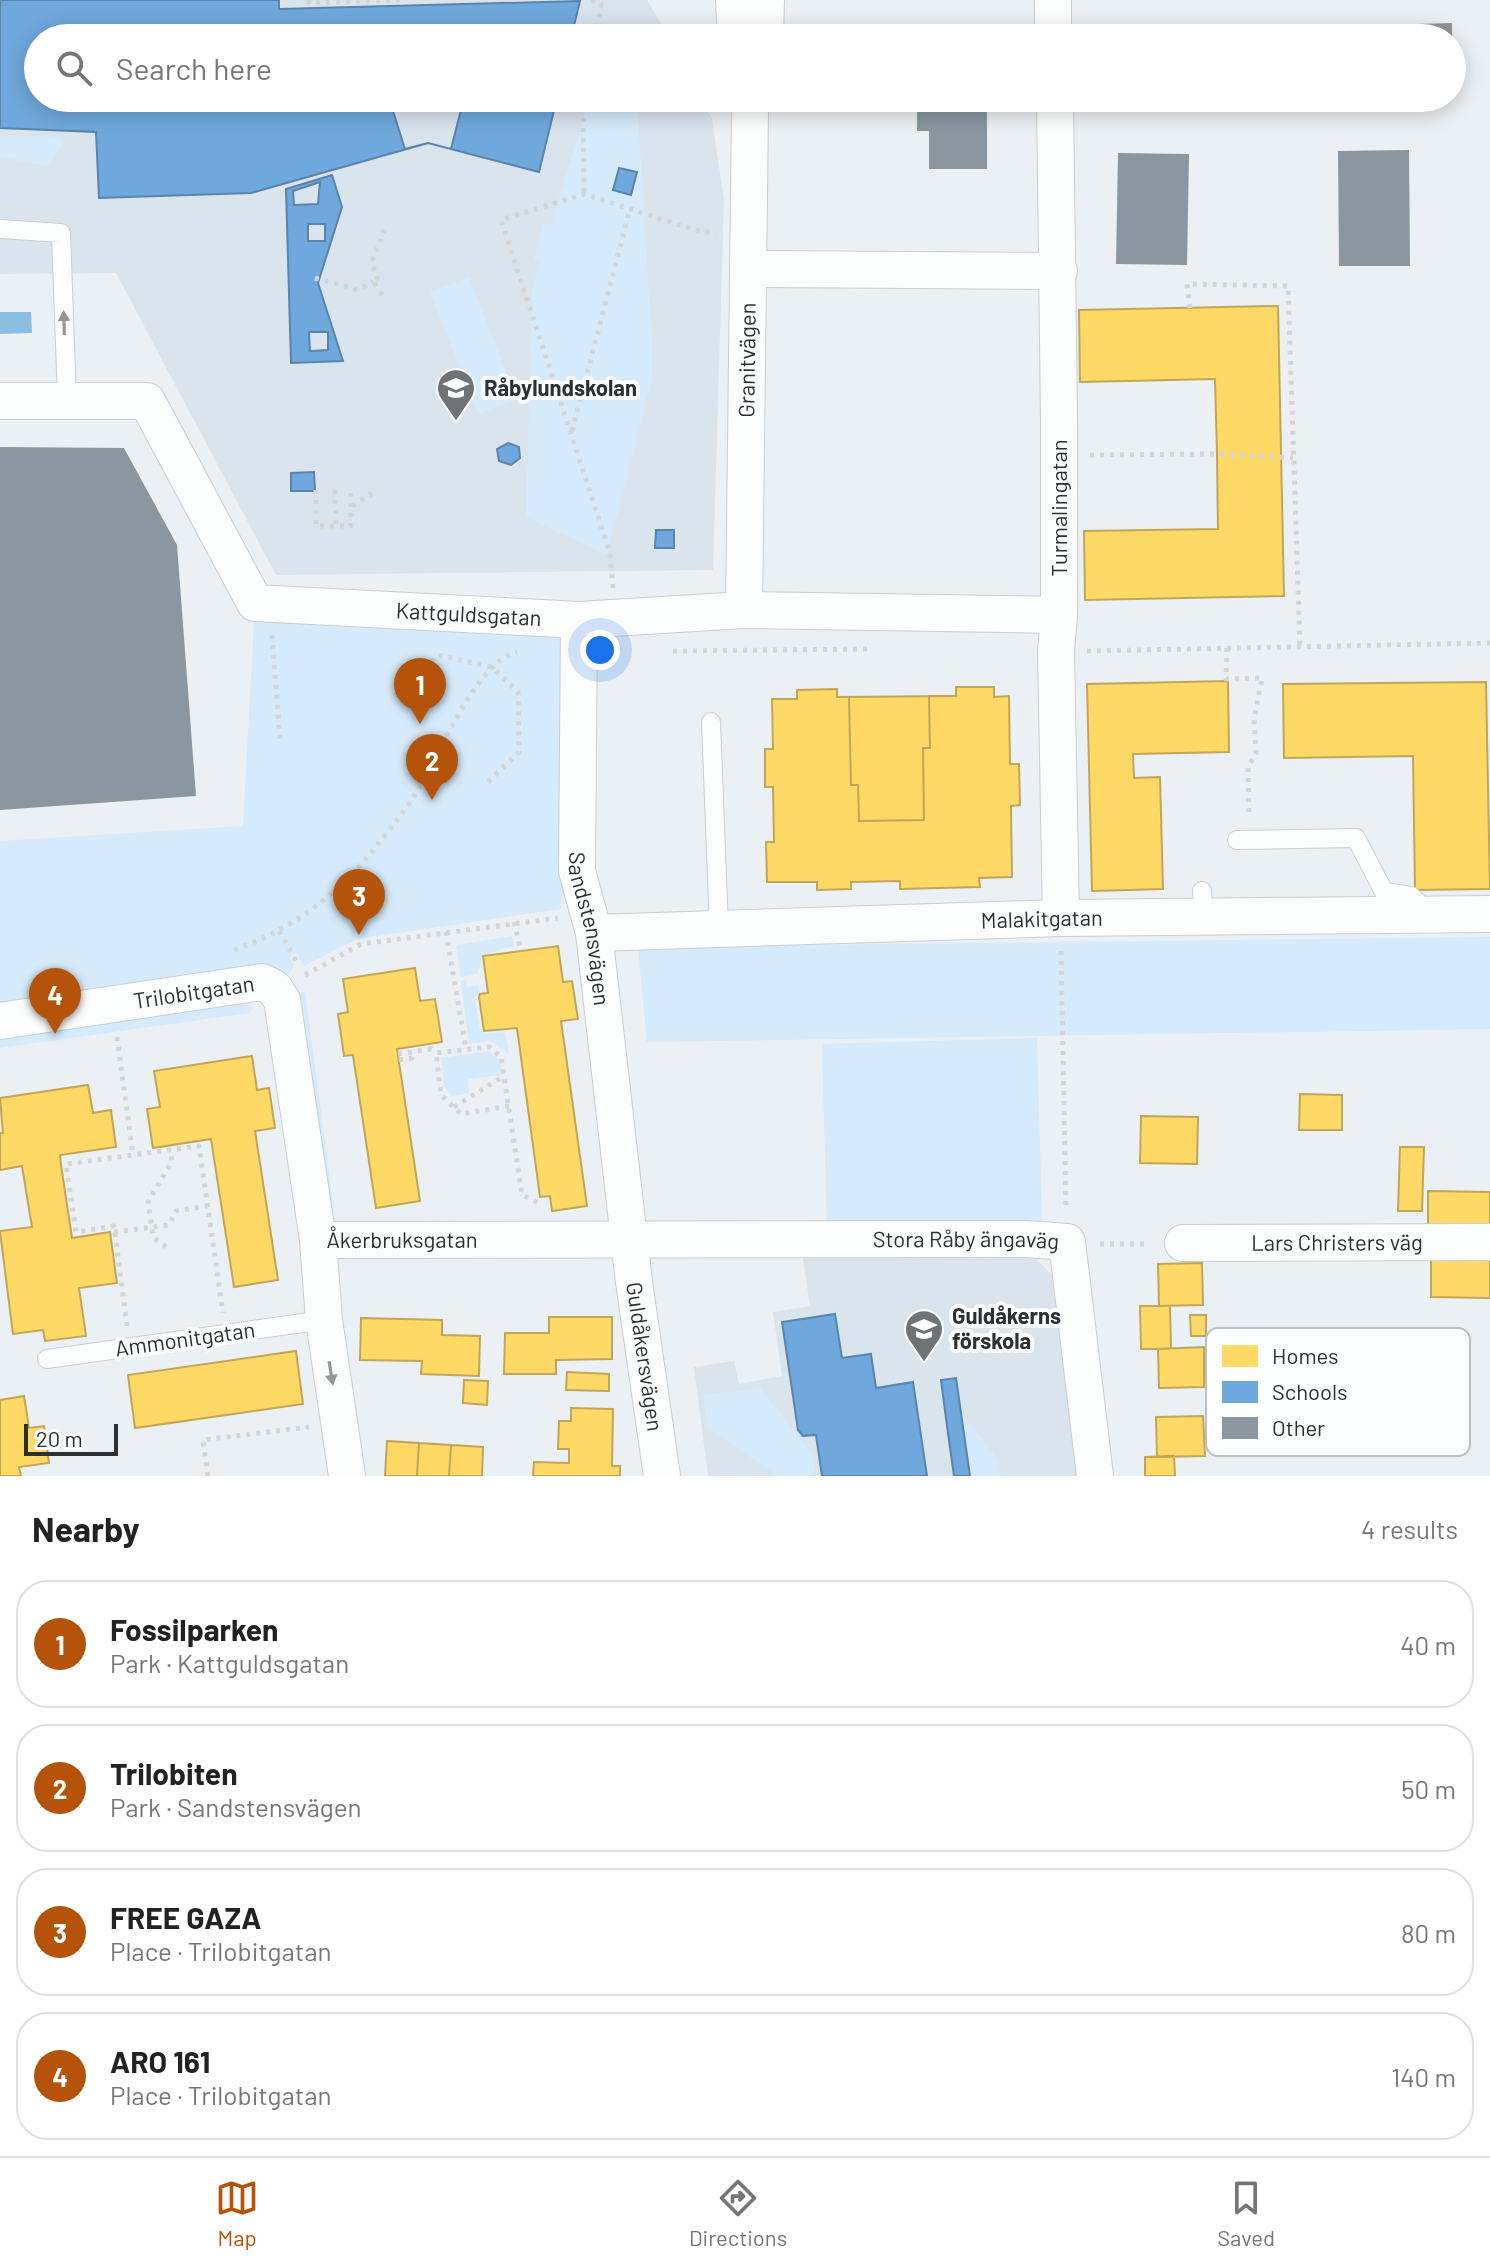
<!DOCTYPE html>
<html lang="en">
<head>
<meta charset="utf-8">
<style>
	body { margin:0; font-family:Barlow,sans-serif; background:#f2f2f2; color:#222 }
	.scale { position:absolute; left:24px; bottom:20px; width:94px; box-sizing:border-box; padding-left:8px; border:4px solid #2c3033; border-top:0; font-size:22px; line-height:28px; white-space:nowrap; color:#2c3033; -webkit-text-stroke:6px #fbfdfe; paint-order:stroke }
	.you { position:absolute; left:600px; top:650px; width:28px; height:28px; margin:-20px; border:6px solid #fff; border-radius:50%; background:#1a73e8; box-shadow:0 0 0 12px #1a73e833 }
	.badge { display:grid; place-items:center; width:52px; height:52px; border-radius:50%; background:#b45309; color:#fff; font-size:26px; font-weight:700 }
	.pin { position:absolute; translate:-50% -66px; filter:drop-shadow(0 2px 4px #0008) }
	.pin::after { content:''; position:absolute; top:42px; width:28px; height:24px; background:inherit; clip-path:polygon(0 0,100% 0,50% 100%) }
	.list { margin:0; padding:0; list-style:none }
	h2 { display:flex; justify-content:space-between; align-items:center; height:104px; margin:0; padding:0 32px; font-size:34px }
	h2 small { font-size:26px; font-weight:400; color:#767676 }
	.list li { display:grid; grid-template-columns:52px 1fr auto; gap:24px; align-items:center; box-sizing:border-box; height:128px; margin:0 16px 16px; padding:0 16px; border:2px solid #e0e0e0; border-radius:32px }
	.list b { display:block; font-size:30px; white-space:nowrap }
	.list p { margin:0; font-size:26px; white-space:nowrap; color:#767676 }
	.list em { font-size:26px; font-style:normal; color:#767676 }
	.icon { flex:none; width:44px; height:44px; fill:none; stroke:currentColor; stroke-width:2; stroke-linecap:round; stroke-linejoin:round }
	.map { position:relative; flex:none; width:1490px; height:1476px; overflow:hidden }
	.search { position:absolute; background:#fff; box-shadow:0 4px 20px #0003; left:24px; right:24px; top:24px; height:88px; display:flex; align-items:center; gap:20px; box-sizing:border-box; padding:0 28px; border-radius:44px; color:#767676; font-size:30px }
	.sheet { height:680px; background:#fff }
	nav { display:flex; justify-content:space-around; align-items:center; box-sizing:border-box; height:112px; border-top:2px solid #e0e0e0; background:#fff; font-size:22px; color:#767676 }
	nav a { display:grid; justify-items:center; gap:4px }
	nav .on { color:#b45309 }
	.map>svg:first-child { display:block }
</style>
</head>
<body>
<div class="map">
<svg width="1490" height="1476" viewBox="0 0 1490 1476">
	<rect width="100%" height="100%" fill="#ebf0f4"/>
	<path fill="#dae4ed" d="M0,0h647l23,38h-632v60h663l11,21 12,81 -11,370 -437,5 -160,-302 -116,1z
		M802,1252l227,4 7,3 17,17 27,200h-372l-14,-109 40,-6 5,23 43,-8 -9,-64 37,-6z"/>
	<path fill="#d5eafa" d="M590,98h47l15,244v36l-45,177 -81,-38 6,-229 8,-27 -6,-2 9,-36 8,1z
		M0,135l62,2 1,8 -16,21 -47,-9z
		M469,277l48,122 -39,15 -48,-122z
		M592,607l-1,302 -30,-13v13l-204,30 -53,27 -8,-14 -6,5 4,10 -6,7 -8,4 -280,29v-166l243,-15 11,-204z
		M512,936l2,11 -13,2 -18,7 -6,18 -17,3 -4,-32z
		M1490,937v92l-843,13 -9,-95z
		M466,980l1,7 12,-2 1,9 -5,3 5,34h4v3l21,-2 4,22 -18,-13 -22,3 -8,-63z
		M305,992l29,217 -7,-8 -30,-208z
		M244,1002l9,5 -4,6 -249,35v-12z
		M1037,1038l5,183 -215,6 -5,-183z
		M488,1051l12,9 2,15 -34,4 1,14 -17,3 -8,-9 -3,-29z
		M760,1388l52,65 3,15 -3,8h-34l-70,-47 -5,-34z
		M970,1424l28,35 3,17h-34l-17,-26 -3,-24z"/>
	<path fill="#8cbee2" d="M0,312h31l1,21 -32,1z"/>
	<path fill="#ffd966" stroke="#c0a657" stroke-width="2" d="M1179,28l116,2v8h-116z
		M1278,306l6,290 -199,4 -1,-69 134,-2 -1,-75 -2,-75 -135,3 -1,-72z
		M1228,681l1,71 -96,2 1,24 26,-1 3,112 -71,2 -5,-207z
		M1486,682l4,207 -75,1 -2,-134 -129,2 -1,-74z
		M956,687h38v10l15,-1 1,68h9l1,41 -9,1 1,71 -33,1 1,9 -80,2v-8l-49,1v7l-34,1v-8h-50l-1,-40h8l-1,-55h-8v-38h8l-1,-50h25v-9l40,-1v8l119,-1z
		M956,687h38v10l15,-1 1,68h9l1,41 -9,1 1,71 -33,1 1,9 -80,2v-8l-49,1v7l-34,1v-8h-50l-1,-40h8l-1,-55h-8v-38h8l-1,-50h25v-9l40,-1v8h12l2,88h7l1,36 65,-1 -1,-72h7l-1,-52h27z
		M558,946l5,36 9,-1 6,38 -17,2 26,185 -35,5 -2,-15 -10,1 -23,-169 -33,3 -5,-34 1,-3 8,-1 -5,-37z
		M415,968l5,33 15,-2 7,43 -45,7 23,152 -44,7 -23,-153 -9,1 -6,-42 10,-2 -5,-33z
		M252,1056l5,34 12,-2 6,40 -20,3 23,149 -44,7 -23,-148 -58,9 -6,-39 13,-2 -6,-36z
		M88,1085l5,28 18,-3 5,37 -56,8 1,10 11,73 38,-6 7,51 -38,5 7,48 -41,5 -2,-11 -30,4 -13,-103 32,-4 -10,-61 -22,4v-37h3l-3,-35z
		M1300,1094l42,1v35h-43z
		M1141,1116l57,1 -1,47 -57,-1z
		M1400,1147h24l-2,64h-24z
		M1428,1191l62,1v36l-62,-1z
		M1431,1257l59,2v39l-59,-1z
		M1202,1263l1,42 -44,1 -1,-42z
		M1140,1306h30l1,43h-30z
		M1190,1315h16v21h-15z
		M549,1317h63v42l-56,1v14h-52l1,-41h44z
		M361,1318l81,2v15l38,1 -1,40 -58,-2 1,-13 -62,-1z
		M1204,1347v40l-45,1 -1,-39z
		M296,1351l7,53 -168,24 -7,-53z
		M567,1372l42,2v17l-43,-1z
		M464,1380l24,1 -1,24 -24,-2z
		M24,1396l5,32 15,-2 5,37 -30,4 2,9h-21v-76z
		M571,1408l42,1 -1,57h8v10h-87l1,-14 35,1v-14h-11l1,-28h12z
		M1203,1416l2,40 -48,1 -1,-40z
		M387,1441l32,2 -2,33h-32z
		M419,1443l32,2 -2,31h-32z
		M451,1445l32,2 -1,29h-33z
		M1174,1456l1,20h-30v-19z"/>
	<path fill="#6fa8dc" stroke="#5b84a9" stroke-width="2" fill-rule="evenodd" d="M0,0h279v9l301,-8 -9,37h-533v60h519l-18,74 -111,-29 -177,50 -152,5 -3,-66 -96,-4z
		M425,98l37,8 -11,43 -23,-6 -23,6 -13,-41z
		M619,168l18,4 -6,23 -18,-5z
		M332,175l10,32 -24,76 25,78 -52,2 -5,-174zM320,182l-2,22 -24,1 -1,-14zM308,224h17v17h-17zM309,332h19v18l-18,1z
		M508,443l11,4 1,11 -9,7 -12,-4 -2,-12z
		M314,472l1,19h-24v-18z
		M656,530h18v18h-19z
		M835,1314l7,44 29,-4 5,34 37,-6 14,94h-105l-6,-41 -13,1 -5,-6 -16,-108z
		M956,1378l14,98h-16l-7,-50 -6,-46z"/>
	<path fill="#8a97a0" d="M1452,23v15h-108v-12z
		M986,27l1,11h-192v-10z
		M917,98h70v71h-58v-38h-12z
		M1409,150l1,116h-71l-1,-115z
		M1118,153l71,1 -2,111 -71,-1z
		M0,447l124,1 53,97 19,251 -196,14z"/>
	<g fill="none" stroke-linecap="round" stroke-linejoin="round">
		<defs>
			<path id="service" d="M0,229l61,4 6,168
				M711,722l8,207
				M1237,840l119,-2 28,54 27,4 18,17
				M1202,891l2,26
				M47,1359l277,-39"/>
			<g id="minor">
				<path d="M734,0l2,38"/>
				<path d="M1053,0v38"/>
				<path d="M765,38l1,-38"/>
				<path d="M1055,98l4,323v194l-3,36 5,267"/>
				<path d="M748,269l311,2"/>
				<path id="s1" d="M0,401h147l108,202 324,17 165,-10 315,5"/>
				<path id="s2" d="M744,610l6,-499 -3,-13"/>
				<path id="s3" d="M579,620l-2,251 17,62 40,349 28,194"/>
				<path id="s4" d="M594,933l467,-15 429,-4"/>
				<path id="s5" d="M0,1021l262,-39 12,6 8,12 36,240 6,80 23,156"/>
				<path id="s6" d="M318,1240l708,-1 41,3 28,234"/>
				<path id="s7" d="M1183,1243l307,-1"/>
			</g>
		</defs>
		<use href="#service" stroke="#caced1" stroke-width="20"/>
		<use href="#minor" stroke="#caced1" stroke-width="38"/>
		<path stroke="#d4d6d6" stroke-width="5" stroke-dasharray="4 6" stroke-linecap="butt" d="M309,0v3l93,-3
			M591,0l10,5 -6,33
			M583,98l1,96
			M315,278l44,12 14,-9
			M382,295l-9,-14 4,-2 -5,-18 13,-33
			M1190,308l-3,-24 101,2 12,361
			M572,431l58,-222
			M1090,455l127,-1 76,4
			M316,490v36h35v-36
			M335,490l1,36
			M352,506l21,-13
			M613,588l-3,-35 -109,-333 83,-26 114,37 18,2
			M272,635l8,105
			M1227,648l-1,31 36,-1 -8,41 2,34 -8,14 1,51
			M673,651l198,-2
			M1087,651l403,-8
			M395,696l43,-41 54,12 26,25 1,60 -34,33
			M514,922l7,29
			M279,931l18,31
			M446,932l20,117
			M234,950c83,-30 124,-77 175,-146 26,-37 64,-141 108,-152
			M1061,951l5,258
			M305,975l56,-31 197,-26
			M117,1037l16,118
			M398,1054l33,-5 5,4
			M399,1060l13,-2 -1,-6
			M509,1106l-48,8 -20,-19 -5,-42 53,-6 12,10 21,138 17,8 1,3
			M454,1107l50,-31
			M114,1232l55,-7 7,-14 31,-5
			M1100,1244h50
			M166,1247l-13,-10 -5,-35 24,-41 -2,-11
			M127,1326l-13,-100 -38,6 -10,-68 133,-18 24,167
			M208,1476l-5,-36 106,-13"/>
		<use href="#service" stroke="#fcfdfd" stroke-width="18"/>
		<use href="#minor" stroke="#fcfdfd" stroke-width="36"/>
	</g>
	<defs><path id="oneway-solid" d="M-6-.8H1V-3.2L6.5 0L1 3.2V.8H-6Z" transform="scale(2)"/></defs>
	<g fill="#949698">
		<use href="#oneway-solid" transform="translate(64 323) rotate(-92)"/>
		<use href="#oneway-solid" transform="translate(331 1373) rotate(81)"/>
	</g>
	<defs>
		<symbol id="school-pin" viewBox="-11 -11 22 30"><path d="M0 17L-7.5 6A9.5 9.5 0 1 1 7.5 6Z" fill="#6f7377" stroke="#fbfdfe"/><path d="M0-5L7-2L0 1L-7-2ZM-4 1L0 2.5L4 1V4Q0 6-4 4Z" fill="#fff"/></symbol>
	</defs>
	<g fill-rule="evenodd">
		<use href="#school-pin" x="434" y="366" width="44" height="60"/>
		<use href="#school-pin" x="902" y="1307" width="44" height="60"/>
	</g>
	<g text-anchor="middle" stroke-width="8" stroke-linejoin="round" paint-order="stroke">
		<g font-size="22" fill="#2c3033" stroke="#fbfdfe">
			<text dy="8" stroke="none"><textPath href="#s2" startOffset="250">Granitvägen</textPath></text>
			<text transform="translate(1059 508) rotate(-90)" y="8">Turmalingatan</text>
			<text dy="8" stroke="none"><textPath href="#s1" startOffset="590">Kattguldsgatan</textPath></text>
			<text dy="8" stroke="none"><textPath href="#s4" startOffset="448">Malakitgatan</textPath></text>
			<text dy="8" stroke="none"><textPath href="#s3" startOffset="310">Sandstensvägen</textPath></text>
			<text dy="8" stroke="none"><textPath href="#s5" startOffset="196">Trilobitgatan</textPath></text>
			<text dy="8" stroke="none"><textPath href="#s6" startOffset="84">Åkerbruksgatan</textPath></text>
			<text dy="8" stroke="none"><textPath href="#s6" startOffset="648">Stora Råby ängaväg</textPath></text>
			<text dy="8" stroke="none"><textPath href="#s7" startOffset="154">Lars Christers väg</textPath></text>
			<text transform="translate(185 1339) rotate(-8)" y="8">Ammonitgatan</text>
			<text dy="8" stroke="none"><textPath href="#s3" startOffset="742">Guldåkersvägen</textPath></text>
		</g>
		<g font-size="22" font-weight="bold" fill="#2c3033" stroke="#fbfdfe" text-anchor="start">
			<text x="484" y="396">Råbylundskolan</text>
			<text x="952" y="1324">Guldåkerns<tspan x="952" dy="25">förskola</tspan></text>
		</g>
	</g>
	<rect x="1206" y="1328" width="264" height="128" rx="12" fill="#fbfdfe" stroke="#bdc0c1" stroke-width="2"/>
	<rect x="1222" y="1345" width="36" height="22" fill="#ffd966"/>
	<rect x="1222" y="1381" width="36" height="22" fill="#6fa8dc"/>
	<rect x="1222" y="1417" width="36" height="22" fill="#8a97a0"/>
	<g font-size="22" fill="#2c3033">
		<text x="1272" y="1364">Homes</text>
		<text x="1272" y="1400">Schools</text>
		<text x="1272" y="1436">Other</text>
	</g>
</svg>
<div class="scale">20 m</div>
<div class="you"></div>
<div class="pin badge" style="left:420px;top:724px">1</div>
<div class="pin badge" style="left:432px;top:800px">2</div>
<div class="pin badge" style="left:359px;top:935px">3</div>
<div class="pin badge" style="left:55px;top:1034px">4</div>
<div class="search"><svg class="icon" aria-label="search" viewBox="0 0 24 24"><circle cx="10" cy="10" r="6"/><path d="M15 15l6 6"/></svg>Search here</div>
</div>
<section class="sheet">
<h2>Nearby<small>4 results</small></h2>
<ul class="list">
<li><span class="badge">1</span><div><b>Fossilparken</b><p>Park · Kattguldsgatan</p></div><em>40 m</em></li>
<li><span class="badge">2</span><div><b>Trilobiten</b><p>Park · Sandstensvägen</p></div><em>50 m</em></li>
<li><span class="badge">3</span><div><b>FREE GAZA</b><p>Place · Trilobitgatan</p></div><em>80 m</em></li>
<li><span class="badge">4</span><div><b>ARO 161</b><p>Place · Trilobitgatan</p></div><em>140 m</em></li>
</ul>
</section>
<nav>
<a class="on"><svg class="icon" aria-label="map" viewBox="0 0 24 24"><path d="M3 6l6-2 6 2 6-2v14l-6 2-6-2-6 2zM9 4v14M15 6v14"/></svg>Map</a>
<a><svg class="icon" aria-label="directions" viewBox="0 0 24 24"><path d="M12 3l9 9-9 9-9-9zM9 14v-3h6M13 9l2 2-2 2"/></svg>Directions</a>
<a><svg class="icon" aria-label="saved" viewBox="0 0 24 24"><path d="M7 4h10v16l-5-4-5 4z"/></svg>Saved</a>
</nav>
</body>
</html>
